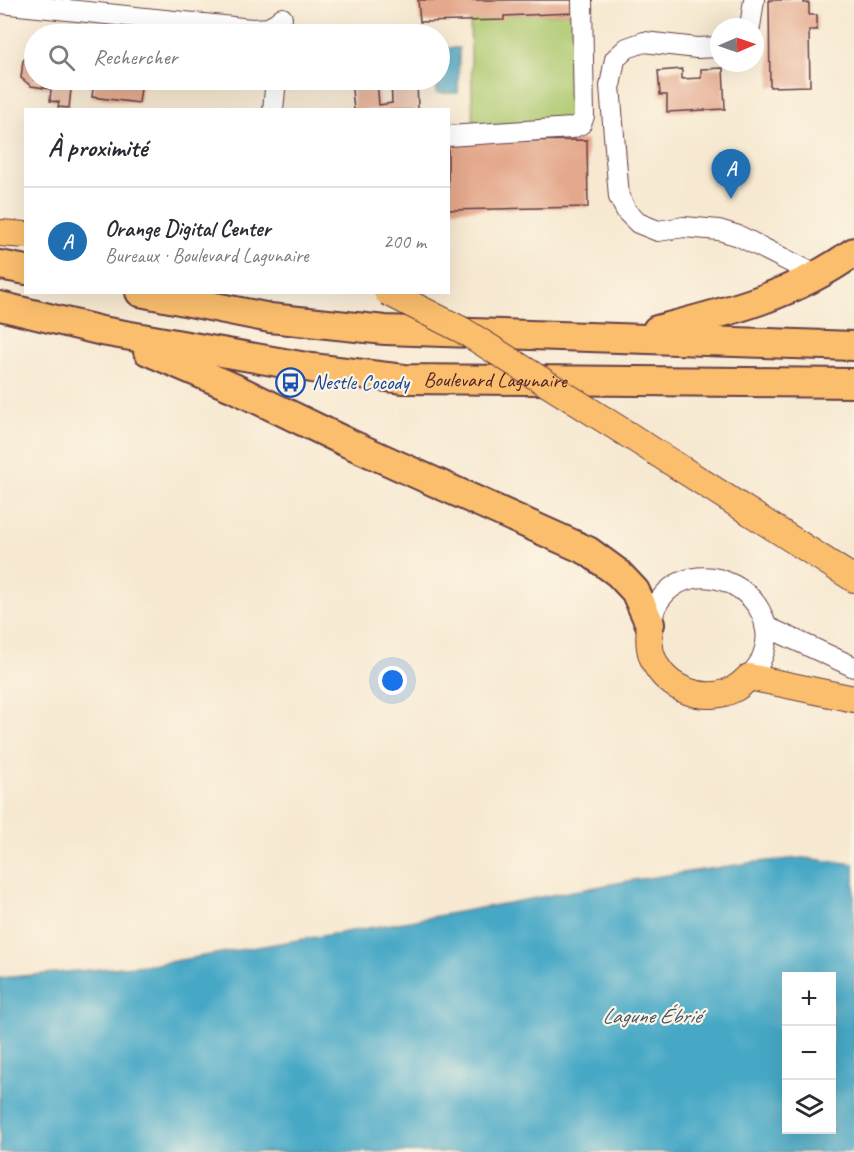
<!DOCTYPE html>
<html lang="fr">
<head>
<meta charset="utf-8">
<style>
	body { margin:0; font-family:Caveat,sans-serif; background:#f2f2f3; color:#2b2b33 }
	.controls { position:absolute; right:18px; bottom:18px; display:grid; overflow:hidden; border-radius:0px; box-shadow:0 6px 24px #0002 }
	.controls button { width:54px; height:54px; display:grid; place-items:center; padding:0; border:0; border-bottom:2px solid #e1e1e2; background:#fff; color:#2b2b33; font:30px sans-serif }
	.compass { position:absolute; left:710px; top:18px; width:54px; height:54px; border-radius:50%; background:#fff; box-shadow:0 6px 24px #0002; rotate:88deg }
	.you { position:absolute; left:393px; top:681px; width:21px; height:21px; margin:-15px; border:4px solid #fff; border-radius:50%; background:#1a73e8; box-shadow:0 0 0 9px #1a73e833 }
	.badge { display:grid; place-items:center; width:39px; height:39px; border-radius:50%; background:#1f6fb2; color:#fff; font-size:20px; font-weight:700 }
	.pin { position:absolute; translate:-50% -50px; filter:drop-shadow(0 2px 3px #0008) }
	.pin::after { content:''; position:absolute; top:32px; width:21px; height:18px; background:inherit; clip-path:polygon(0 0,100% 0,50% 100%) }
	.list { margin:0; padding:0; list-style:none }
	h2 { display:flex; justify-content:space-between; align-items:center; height:78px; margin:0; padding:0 24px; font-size:26px }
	h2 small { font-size:20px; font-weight:400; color:#7c7c81 }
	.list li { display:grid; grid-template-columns:39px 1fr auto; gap:18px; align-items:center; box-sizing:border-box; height:108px; padding:0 24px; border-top:2px solid #e1e1e2 }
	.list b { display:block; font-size:22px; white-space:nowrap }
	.list p { margin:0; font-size:20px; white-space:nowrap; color:#7c7c81 }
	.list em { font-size:20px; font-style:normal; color:#7c7c81 }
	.icon { flex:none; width:33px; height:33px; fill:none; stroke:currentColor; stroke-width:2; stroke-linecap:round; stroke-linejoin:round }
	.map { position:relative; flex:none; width:854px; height:1152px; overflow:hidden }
	.search { position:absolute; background:#fff; box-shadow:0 6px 24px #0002; left:24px; top:24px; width:426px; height:66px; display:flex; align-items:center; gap:15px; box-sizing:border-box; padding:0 21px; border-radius:33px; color:#7c7c81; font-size:22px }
	.panel { position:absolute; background:#fff; box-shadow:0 6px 24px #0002; left:24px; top:108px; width:426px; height:186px; border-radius:0px }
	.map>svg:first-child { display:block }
</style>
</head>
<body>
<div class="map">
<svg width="854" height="1152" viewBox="0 0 854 1152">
	<rect width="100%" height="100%" fill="#fcf5e5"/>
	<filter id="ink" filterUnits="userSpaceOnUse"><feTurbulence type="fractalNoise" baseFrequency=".0167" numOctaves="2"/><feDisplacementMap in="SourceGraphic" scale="12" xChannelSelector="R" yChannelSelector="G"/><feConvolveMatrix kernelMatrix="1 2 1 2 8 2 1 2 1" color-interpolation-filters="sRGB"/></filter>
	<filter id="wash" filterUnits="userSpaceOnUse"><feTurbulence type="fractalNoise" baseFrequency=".008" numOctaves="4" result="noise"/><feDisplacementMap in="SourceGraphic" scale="24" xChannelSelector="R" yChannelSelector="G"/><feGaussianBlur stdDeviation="1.35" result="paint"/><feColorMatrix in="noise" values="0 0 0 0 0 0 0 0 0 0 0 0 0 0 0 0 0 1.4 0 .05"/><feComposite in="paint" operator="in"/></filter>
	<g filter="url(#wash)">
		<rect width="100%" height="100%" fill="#f7e9d1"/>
		<path fill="#adc96f" stroke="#7c744d" stroke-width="1.5" d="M573,13l3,110 -103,3 -3,-110z"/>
		<path fill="#46a8c6" stroke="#486478" stroke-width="1.5" fill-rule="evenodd" d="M440,48h19l-1,45h-21l-1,-13h4z
			M803,858l51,6v288h-854v-174l157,-14 253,-43 224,-41 123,-18zM786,976h46v154h-46z"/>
		<g id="blocks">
			<path fill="#e4a88c" d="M418,0h155v13l-69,3v4l-84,2z
				M769,0h35v3h5v12h8v15h-8l1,56 -40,1z
				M60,27l21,2v5h-22z
				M34,49v31h38l-3,28 -11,-1 1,-5 -9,-1 1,-12 -20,-3 -10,-8 2,-17 6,-8z
				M723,68l2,41 -58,3v-17h-7l-2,-24 24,-2v10l19,-1v-9z
				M94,80h48l-3,23 -47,-6z
				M351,80h26l2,25 13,-2 -1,-23h26l1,30h-64z
				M587,140l1,67 -140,3v-68z"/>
		</g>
	</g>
	<g filter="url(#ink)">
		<use href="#blocks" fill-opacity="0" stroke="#643d44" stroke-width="1.5"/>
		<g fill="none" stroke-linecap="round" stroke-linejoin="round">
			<defs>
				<path id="minor" d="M0,3l252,26 18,-1 12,-10
					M750,27l4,-27
					M719,47l-22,1 -53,-6 -17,6 -12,11 -5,27 9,111 8,15 11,11 20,8 26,-4 35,3 20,6 79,40
					M273,110l3,-30
					M448,136l124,-8 9,-4 3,-8 -2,-116
					M650,624c2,-6 4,-12 6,-18 36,-64 137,-10 104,56 -3,5 -7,10 -11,15
					M765,626l89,41"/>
				<path id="major" d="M0,233l26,2
					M627,434l227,145
					M650,624c-1,12 -2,25 4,37 13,29 52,43 80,28 6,-3 11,-8 15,-12l105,22"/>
				<g id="highway">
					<path d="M0,265l26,5"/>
					<path d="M140,292l130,26 115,12 469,16"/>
					<path id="s1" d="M0,306l102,25 210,37 92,11 450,4"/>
					<path d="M657,330c70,-18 138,-35 197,-78"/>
					<path d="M148,351l86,37 114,55 240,108 30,22 17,18 15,33"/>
				</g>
			</defs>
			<use href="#minor" stroke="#643d44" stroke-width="22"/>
			<use href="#major" stroke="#643d44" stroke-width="28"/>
			<use href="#highway" stroke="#643d44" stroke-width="32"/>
			<use href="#minor" stroke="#fff" stroke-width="20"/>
			<use href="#major" stroke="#fabe6d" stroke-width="26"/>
			<use href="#highway" stroke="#fabe6d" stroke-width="28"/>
			<defs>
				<path id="major-bridge" d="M387,292l75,38 165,104"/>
			</defs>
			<use href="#major-bridge" stroke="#643d44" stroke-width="28" stroke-linecap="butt"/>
			<use href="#major-bridge" stroke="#fabe6d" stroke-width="26"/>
		</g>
	</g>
	<defs>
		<symbol id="bus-ring" viewBox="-11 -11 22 22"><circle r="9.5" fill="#fcf5e5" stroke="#1a4fb4" stroke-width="1.5"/><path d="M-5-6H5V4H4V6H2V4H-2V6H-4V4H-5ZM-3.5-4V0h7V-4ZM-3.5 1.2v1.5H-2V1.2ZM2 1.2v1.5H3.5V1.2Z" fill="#1a4fb4"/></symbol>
	</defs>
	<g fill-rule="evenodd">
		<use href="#bus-ring" x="274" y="366" width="33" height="33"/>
	</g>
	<g text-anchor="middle" stroke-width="4.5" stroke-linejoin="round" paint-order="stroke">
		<g font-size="21" fill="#4a1f2b" stroke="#fcf5e5">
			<text dy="7" stroke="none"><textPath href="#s1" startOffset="502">Boulevard Lagunaire</textPath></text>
		</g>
		<g font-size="21" fill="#164399" stroke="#fcf5e5" text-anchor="start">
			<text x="312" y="389">Nestle Cocody</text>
		</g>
		<g font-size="22" font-style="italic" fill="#485669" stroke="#fcf5e5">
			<text x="651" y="1023">Lagune Ébrié</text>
		</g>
	</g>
</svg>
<div class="controls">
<button>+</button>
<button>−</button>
<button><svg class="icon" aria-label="layers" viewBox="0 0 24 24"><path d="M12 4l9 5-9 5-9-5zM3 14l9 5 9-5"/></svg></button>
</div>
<svg class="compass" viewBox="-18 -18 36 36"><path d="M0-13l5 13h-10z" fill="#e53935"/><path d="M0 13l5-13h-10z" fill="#7c7c81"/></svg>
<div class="you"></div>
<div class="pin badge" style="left:731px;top:199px">A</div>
<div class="search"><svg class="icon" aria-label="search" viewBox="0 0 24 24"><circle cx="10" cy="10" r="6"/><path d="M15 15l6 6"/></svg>Rechercher</div>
<section class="panel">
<h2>À proximité<small></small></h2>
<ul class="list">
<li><span class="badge">A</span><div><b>Orange Digital Center</b><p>Bureaux · Boulevard Lagunaire</p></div><em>200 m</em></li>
</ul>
</section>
</div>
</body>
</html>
